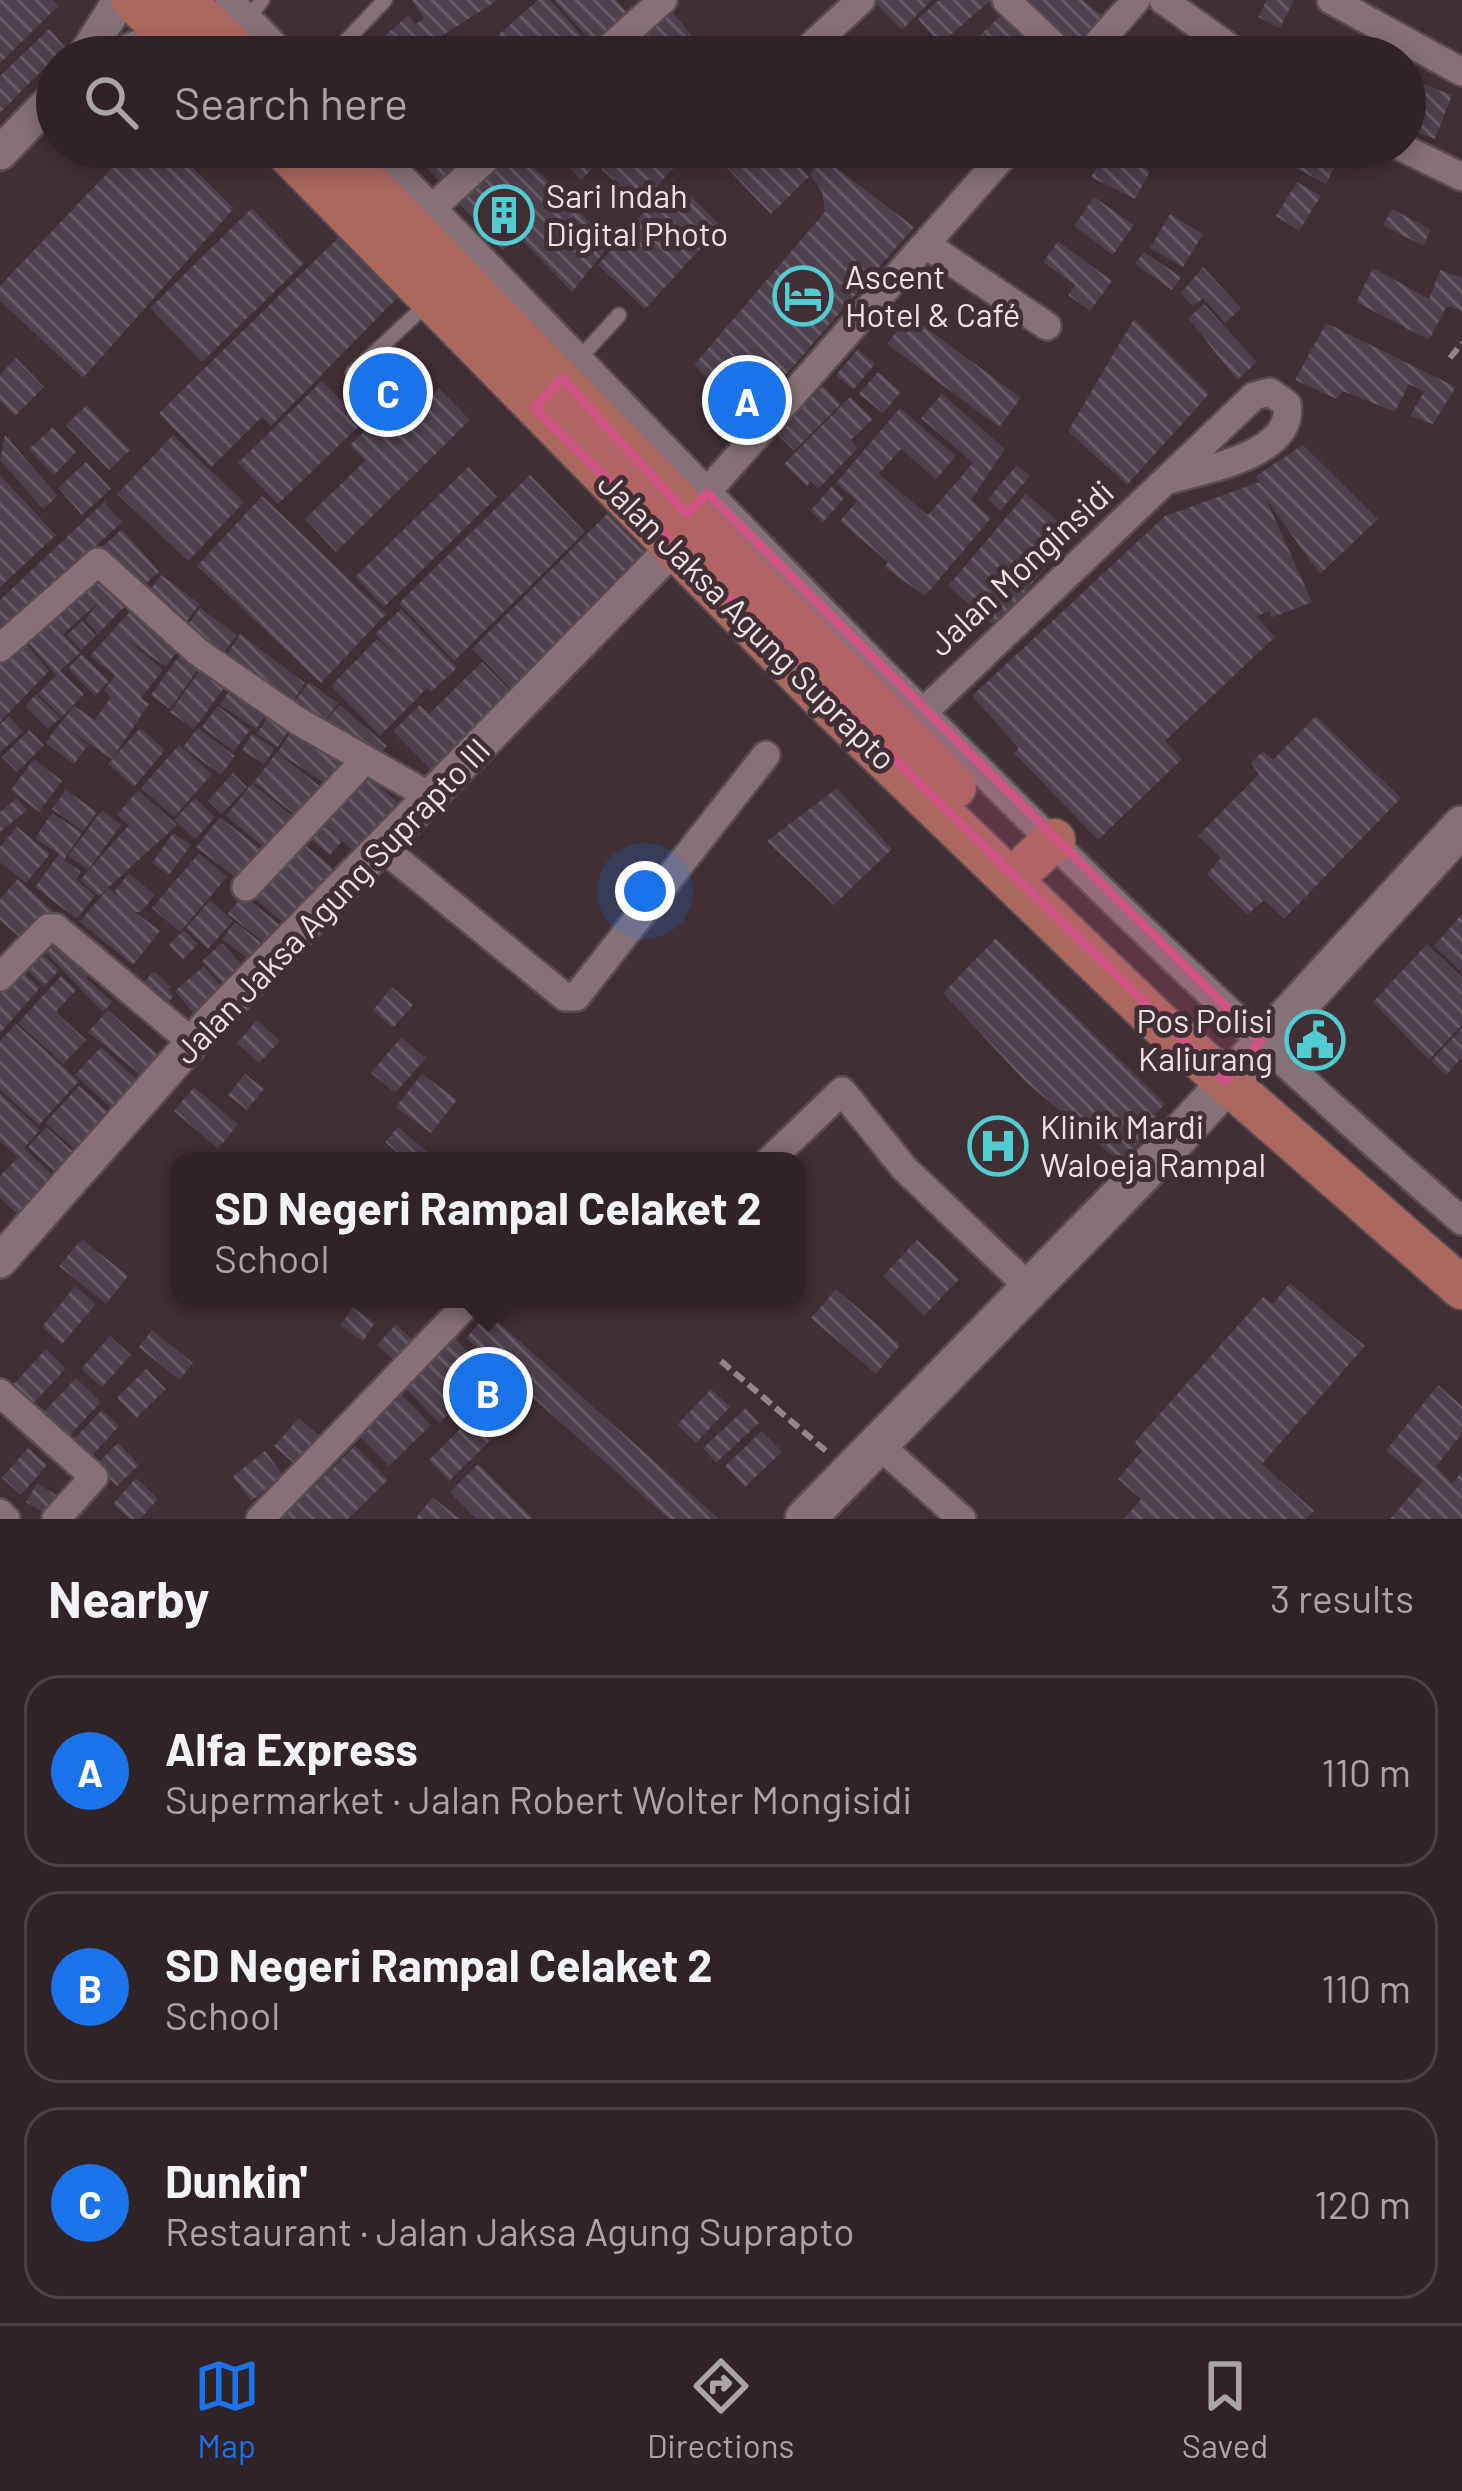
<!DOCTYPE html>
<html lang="en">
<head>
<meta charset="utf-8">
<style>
	body { margin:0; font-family:Barlow,sans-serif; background:#3c2f33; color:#f1f3f6 }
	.you { position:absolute; left:645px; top:891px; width:42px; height:42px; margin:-30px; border:9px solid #fff; border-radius:50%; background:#1a73e8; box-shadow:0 0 0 18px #1a73e833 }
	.badge { display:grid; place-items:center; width:78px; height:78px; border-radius:50%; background:#1a73e8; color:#fff; font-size:39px; font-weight:700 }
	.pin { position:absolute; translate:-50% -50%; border:6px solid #fff; box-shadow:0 3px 12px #0006 }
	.popup { position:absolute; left:170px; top:1152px; width:636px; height:156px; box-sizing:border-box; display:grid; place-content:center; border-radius:24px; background:#302327; filter:drop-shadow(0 3px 9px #0005); font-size:39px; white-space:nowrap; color:#a8a4a7 }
	.popup b { font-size:45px; color:#f1f3f6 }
	.popup::after { content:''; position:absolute; left:50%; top:100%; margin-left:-24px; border:24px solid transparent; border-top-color:#302327 }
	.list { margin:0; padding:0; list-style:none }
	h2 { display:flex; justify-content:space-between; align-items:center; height:156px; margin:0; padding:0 48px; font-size:51px }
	h2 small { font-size:39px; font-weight:400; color:#a8a4a7 }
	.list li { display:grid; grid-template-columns:78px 1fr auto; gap:36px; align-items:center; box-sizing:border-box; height:192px; margin:0 24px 24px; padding:0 24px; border:3px solid #4b4044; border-radius:36px }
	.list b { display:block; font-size:45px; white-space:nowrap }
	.list p { margin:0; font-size:39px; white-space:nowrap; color:#a8a4a7 }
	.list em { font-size:39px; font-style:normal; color:#a8a4a7 }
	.icon { flex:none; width:66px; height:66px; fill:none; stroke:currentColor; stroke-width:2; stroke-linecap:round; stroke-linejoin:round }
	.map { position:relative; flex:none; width:1462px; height:1519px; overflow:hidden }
	.search { position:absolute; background:#302327; box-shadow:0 6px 18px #0003; left:36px; right:36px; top:36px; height:132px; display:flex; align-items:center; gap:30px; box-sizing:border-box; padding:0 42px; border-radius:66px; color:#a8a4a7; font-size:45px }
	.sheet { height:804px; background:#302327 }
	nav { display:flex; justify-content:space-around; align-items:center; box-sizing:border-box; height:168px; border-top:3px solid #4b4044; background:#302327; font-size:33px; color:#a8a4a7 }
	nav a { display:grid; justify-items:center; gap:6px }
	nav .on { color:#1a73e8 }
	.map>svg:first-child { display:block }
</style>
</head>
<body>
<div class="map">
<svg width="1462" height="1519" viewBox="0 0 1462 1519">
	<defs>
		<pattern id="building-back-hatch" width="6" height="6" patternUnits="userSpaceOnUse" patternTransform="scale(3)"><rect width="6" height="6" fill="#4d414d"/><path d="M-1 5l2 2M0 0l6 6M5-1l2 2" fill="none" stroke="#675c66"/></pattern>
	</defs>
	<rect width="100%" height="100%" fill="#402f34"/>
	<path fill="url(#building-back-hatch)" d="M0,0h52l6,6 -58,57z
		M412,0h86l-69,44 3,5 11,-9 15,17h-98l49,-42 6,9 9,-5z
		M538,0h12l41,46 -12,11h-95l-5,-5z
		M554,0h62l13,15 -35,30z
		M872,0h60l-30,30z
		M939,0h52l-51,44 -22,-25z
		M1014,0h68l21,16 -30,38z
		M1267,0h27l-14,28 -22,-11z
		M668,7l32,38 -15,12h-35l-17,-20z
		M1008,9l26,27 -23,21h-40l-7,-7z
		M49,29l16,18 -65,66v-37z
		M1415,81l37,14 -17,44 -30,-12v-21z
		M132,147h40l62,61 -151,170 -83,-77v-15z
		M408,147h82l-45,41z
		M504,147h9l98,96 -39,49 -54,-56 -15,14 -52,-55z
		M551,147h63l-33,33z
		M620,147h36l20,18 -36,40 -39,-36z
		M707,147h73l29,30 -38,37z
		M1109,147l41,24 -15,28 -44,-22z
		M1302,147h20l18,9 -14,28 -34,-18z
		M825,159l89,68 -168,194 -52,-56 131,-153 -3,-20 -12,-18z
		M673,178l48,48 -76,83 -47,-44z
		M1297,182l24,14 -22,35 -23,-15z
		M1094,197l40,28 -21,30 -39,-29z
		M252,208l52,55 -102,99 -52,-54z
		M1392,209l39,21 -8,16 -40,-21z
		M1170,214l33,20 -20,33 -33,-19z
		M344,232l59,60 -132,134 -9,-9 -51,50 -52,-54z
		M1058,241l54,40 -22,30 -22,-16 7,-10 -32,-23z
		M1144,252l37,25 -9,13 -37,-26z
		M1203,267l38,41 -16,15 -22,-25 -10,9 -12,-14z
		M1373,268l56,31 11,-29 22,8v33l-15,-5 -18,34 -73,-38z
		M1204,304l53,58 -20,18 -49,-62z
		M909,315l112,83 -22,29 -112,-83z
		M1134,319l75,75 -82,91 -59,-54z
		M1326,323l130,64 -23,37 -23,-8 14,-24 -15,-8 -14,28 -52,-21 -6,8 -42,-19z
		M858,349l17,15 -22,26 -17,-15z
		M16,358l28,29 -29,29 -15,-15v-26z
		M878,372l23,20 -18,21 -24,-19z
		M322,381l40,42 -84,81 -40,-41z
		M823,386l18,18 -47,47 -18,-18z
		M439,388l31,32 -134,132 -31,-33 60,-58 -15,-16 31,-30 15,15z
		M942,394l63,55 -34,51 20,18 -66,78 -41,-29 4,-5 -48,-41 17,-20 -21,-18 64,-75 56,48 -20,23 -35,-30 -22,25 49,41 45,-52 -52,-45z
		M850,397l23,22 -22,21 7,8 -40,41 -7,-8 -4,5 -23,-22z
		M87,405l43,45 -21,20 -43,-45z
		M53,427l23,25 -22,23 -25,-26z
		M5,435l53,61 -15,13 -43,-49z
		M173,435l71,67 -56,59 -71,-67z
		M1303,445l75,74 -58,55 -54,-75 46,103 -41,16 -1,-7 -14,5 19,21 -110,104 17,18 -84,81 -84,-87 5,-5 -47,-52 193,-180 94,-34 -3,-6z
		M86,462l25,27 -29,26 -24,-27z
		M1017,465l13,11 -30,35 -12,-12z
		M468,467l29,30 -113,110 -29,-30z
		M0,475l56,60 -56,52z
		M530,475l55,57 -131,129 -55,-58z
		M832,486l12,12 -21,24 -13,-11z
		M1026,494l48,41 -79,92 -47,-41z
		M262,496l124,118 -65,69 -124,-117z
		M104,502l18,20 -122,112v-34z
		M608,513l38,40 -134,137 -40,-41z
		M122,529l37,43 -23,20 -37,-42z
		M94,565l37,35 -33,34 -13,-14 14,-18 -36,32 17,19 -20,18 24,23 -22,23 -24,-23 18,-19 -37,-43z
		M161,575l39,29 -18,23 -38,-29z
		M134,607l49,35 -17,25 -42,-30 39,33 -22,28 8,6 -37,55 -46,-31 22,17 -14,19 -29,-21 29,-37 21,14 16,-23 -8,-6 12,-15 -25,-20z
		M200,608l37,27 -16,22 -37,-27z
		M401,609l56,59 -26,24 -4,-4 -47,48 -49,-50 46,-47 20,18 -22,-23z
		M82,621l14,15 -15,14 -14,-15z
		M18,634l31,37 -49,51v-72z
		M240,634l65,49 -16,25 -66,-48z
		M187,645l18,14 -35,50 -19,-14z
		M82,654l27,27 -14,15 -27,-28z
		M208,659l24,18 -38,52 -24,-17z
		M482,662l35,36 -80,78 -44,-45 27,-26 9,9z
		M236,681l36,24 -16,24 -36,-24z
		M309,682l29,21 -16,22 -29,-21z
		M36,694l24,24 -12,11 -23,-23z
		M340,705l47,41 -15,18 -48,-41z
		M218,706l32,24 -16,21 -32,-24z
		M273,708l21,13 -16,26 -21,-13z
		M9,716l14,16 -23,20v-28z
		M1316,716l85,82 -117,121 -20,-19 -17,15 -40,-41 14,-16 -23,-22 61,-62 -8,-11 12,-12 10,9z
		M298,721l59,39 -21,31 -58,-39z
		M140,728l25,22 -31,37 -26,-23z
		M198,728l37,28 -14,19 -38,-28z
		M29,730l15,15 -27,27 -15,-15z
		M252,734l23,14 -11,16 -22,-14z
		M179,745l33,29 -38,43 -33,-29z
		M277,752l46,37 -23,30 -46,-37z
		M34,759l28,22 -23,31 -28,-22z
		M361,769l37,34 -43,49 -13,-11 -12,14 -24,-20 11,-14 19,14 -18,-16z
		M233,773l14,14 -25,27 -14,-13z
		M252,783l44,36 -27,33 -43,-36z
		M837,788l55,61 -58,56 -67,-64z
		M66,790l31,22 -14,19 -31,-22z
		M138,790l39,35 -78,71 -19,-16 49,-55 -12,-10z
		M17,798l10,12 -27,22v-20z
		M195,798l20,19 -20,22 -21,-19z
		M102,810l19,15 -33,45 -20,-14z
		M52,813l30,20 -18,27 17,12 -5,8 19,15 -18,24 -42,-32 24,-33 -24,-16z
		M220,817l44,35 -24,29 -44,-34z
		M17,827l33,27 -24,29 -26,-21v-15z
		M173,833l18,12 -22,30 -17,-12z
		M295,837l44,36 -47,57 -44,-37z
		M199,853l28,24 -47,55 -28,-24z
		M129,873l26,22 -14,17h-6l25,19 -27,34 -53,-43 28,-34 12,10 -5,-7z
		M18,879l36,33 -28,31 -26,-23v-21z
		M243,895l43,35 -14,19 -44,-35z
		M210,900l23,21 -25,28 -22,-21z
		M1462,914v58l-28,-26z
		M235,922l34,27 -13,16 -34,-26z
		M184,930l14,14 -15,15 -14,-14z
		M59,933l37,34 -10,11 26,24 -9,10 -60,-62z
		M996,938l169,166 -10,10 6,6 -40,43 -96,-82 -82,-88z
		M222,943l28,31 -20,18 -28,-31z
		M1427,944l35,33v48l-33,35 -56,-58z
		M35,947l24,23 -15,16 -24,-23z
		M16,966l24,22 -40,45v-49z
		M204,966l27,32 -29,25 -27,-32z
		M154,971l17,16 -3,3 6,6 -9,10 -23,-22z
		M61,976l15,14 -20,22 30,28 -23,24 -45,-41z
		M392,987l21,18 -20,23 -20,-18z
		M108,1010l60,54 -17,19 -63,-51z
		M257,1020l23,21 -21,22 -22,-20z
		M16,1024l63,57 -40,44 -39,-35v-49z
		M1462,1028v29l-16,18 -15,-14z
		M401,1037l25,21 -31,35 -24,-20z
		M101,1047l45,41 -25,29 -46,-42z
		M245,1074l19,15 -17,21 -19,-15z
		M422,1074l35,26 -26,33 -35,-26z
		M79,1086l39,35 -33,37 -40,-35z
		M194,1087l44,37 -20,25 -44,-38z
		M0,1093l40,37 -16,18 37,35 -35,39 -26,-24v-22l18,-19 -18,-16z
		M46,1127l35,32 -18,20 -35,-32z
		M398,1127l31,26 -6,8h-16l-22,-19z
		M82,1239l46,37 -22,28 -47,-38z
		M917,1240l42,39 -35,37 -41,-40z
		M1290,1283l75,63 -103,118 52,47 -8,8h-182l17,-20 -23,-20 24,-28 -7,-9 128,-145 10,7z
		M75,1286l21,18 -34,40 -20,-17z
		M836,1289l64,56 -24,29 -65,-56z
		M352,1307l23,16 -12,18 -23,-15z
		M488,1313l231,206h-50l-203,-181z
		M396,1324l21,20 -18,21 -22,-20z
		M152,1330l41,33 -14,17 -40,-33z
		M110,1336l21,19 -29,32 -21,-18z
		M455,1339l34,35 -50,49 -34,-35z
		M46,1349l20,19 -34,37 -20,-19z
		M146,1369l20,20 -30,29 -19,-20z
		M76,1378l25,24 -34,36 -25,-24z
		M1438,1385l24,21v28l-26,32 16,17 10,-11v47h-72l33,-38 -37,-30z
		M711,1389l19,18 -34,36 -19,-18z
		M400,1393l31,32 -42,41 -31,-31z
		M481,1408l21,21 -53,52 -20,-21z
		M746,1408l13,15 -43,40 -13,-15z
		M102,1410l17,16 -28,31 -18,-17z
		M299,1418l23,21 -24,28 -24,-21z
		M762,1431l20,21 -37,35 -20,-21z
		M118,1443l21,22 -22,21 -21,-21z
		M355,1446l33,34 -40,39h-67z
		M28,1448l19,17 -26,30 -19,-17z
		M265,1451l19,25 -33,25 -18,-25z
		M478,1464l55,55h-56l-27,-27z
		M136,1478l22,21 -18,20h-10l-17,-15z
		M37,1483l27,17 -11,18 -27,-16z
		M433,1497l26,22h-44z"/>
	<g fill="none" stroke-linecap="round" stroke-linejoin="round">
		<defs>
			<path id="service" d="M247,21l15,-21
				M331,57l54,-57
				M578,360l41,-45
				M353,373l75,-70"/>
			<path id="minor" d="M229,0l57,57
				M1006,0l60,57
				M1163,0l80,57
				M1331,0l131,72
				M599,57l64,-57
				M799,57l62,-57
				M1086,57l50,-57
				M372,147c357,363 704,742 1090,1074
				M1401,147l61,30
				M432,208l67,-61
				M928,246l119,80
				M698,502l313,-355
				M0,648l98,-86 100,90 100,69 133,76
				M914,721l340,-325 16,-4 17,12c8,51 -82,65 -118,76
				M384,849l181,148h11l190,-242
				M246,887l118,-126
				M0,977l48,-49h8l137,115
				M769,1161l73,-70 62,77 127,121
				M0,1393l94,84 -38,42
				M879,1445l83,74
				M0,1513l6,6
				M260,1519l208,-216"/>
			<path id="tertiary" d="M84,57l36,-57
				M113,57l55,-22
				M0,153l57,-59
				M0,1261l214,-243 458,-469"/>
			<path id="secondary" d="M805,1519l370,-379 287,-314"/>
			<path id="primary" d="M133,0l58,57
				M184,0l58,57
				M282,147l541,552 335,323 304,266
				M333,147l622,640
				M1030,862l24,-22"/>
		</defs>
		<use href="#service" stroke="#594c50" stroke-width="18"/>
		<use href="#minor" stroke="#594c50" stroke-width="32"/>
		<use href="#tertiary" stroke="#594c50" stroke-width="38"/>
		<use href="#secondary" stroke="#594c50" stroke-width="44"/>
		<use href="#primary" stroke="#594c50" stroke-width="46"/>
		<path stroke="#938589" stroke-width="6" stroke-dasharray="12 6" stroke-linecap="butt" d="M1450,358l12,-15
			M721,1361l105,90"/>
		<use href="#service" stroke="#857177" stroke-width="14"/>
		<use href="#minor" stroke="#857177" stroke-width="27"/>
		<use href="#tertiary" stroke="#857177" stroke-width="33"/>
		<use href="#secondary" stroke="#857177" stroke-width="39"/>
		<use href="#primary" stroke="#ab6760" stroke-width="42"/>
	</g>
	<path fill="#cf5484" fill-opacity="0.2" stroke="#cf5484" stroke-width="9" stroke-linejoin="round" d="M562,378l125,136 20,-21 554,548 -36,40 -691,-673z"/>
	<defs>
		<symbol id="building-ring" viewBox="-11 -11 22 22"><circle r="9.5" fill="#402f34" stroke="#51ccd1" stroke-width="1.5"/><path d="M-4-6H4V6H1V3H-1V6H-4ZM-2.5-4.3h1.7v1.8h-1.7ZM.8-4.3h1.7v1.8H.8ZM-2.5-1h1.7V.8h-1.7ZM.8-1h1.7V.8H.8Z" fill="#51ccd1"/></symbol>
		<symbol id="hotel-ring" viewBox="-11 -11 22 22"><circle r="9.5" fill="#402f34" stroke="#51ccd1" stroke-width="1.5"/><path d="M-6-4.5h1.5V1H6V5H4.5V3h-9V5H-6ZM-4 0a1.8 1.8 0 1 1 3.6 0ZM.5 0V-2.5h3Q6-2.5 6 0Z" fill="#51ccd1"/></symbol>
		<symbol id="civic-ring" viewBox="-11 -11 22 22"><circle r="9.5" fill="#402f34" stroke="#51ccd1" stroke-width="1.5"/><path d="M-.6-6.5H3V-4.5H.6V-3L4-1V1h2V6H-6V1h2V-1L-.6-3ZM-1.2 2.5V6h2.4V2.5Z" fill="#51ccd1"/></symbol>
		<symbol id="hospital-ring" viewBox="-11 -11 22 22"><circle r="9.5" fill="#402f34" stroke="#51ccd1" stroke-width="1.5"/><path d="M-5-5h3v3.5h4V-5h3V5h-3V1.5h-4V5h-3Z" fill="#51ccd1"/></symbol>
	</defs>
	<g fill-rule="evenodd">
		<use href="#building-ring" x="471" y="182" width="66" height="66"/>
		<use href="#hotel-ring" x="770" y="263" width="66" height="66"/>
		<use href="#civic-ring" x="1282" y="1007" width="66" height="66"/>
		<use href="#hospital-ring" x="965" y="1113" width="66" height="66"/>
	</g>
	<g text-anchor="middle" stroke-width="10" stroke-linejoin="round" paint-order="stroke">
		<g font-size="33" fill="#ece1e4" stroke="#402f34" text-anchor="start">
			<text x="546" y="208">Sari Indah<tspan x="546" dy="38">Digital Photo</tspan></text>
			<text x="845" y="289">Ascent<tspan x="845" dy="38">Hotel &amp; Café</tspan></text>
			<text x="1273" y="1033" text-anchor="end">Pos Polisi<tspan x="1273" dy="38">Kaliurang</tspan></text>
			<text x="1040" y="1139">Klinik Mardi<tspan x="1040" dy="38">Waloeja Rampal</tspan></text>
		</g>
		<g font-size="33" fill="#ece1e4" stroke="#402f34">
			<text transform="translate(1021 568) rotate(-43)" y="12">Jalan Monginsidi</text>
			<text transform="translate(747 621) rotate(45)" y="12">Jalan Jaksa Agung Suprapto</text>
			<text transform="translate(332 901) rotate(-46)" y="12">Jalan Jaksa Agung Suprapto III</text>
		</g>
	</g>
</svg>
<div class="you"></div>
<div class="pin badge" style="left:747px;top:400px">A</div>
<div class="pin badge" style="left:488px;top:1392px">B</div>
<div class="popup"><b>SD Negeri Rampal Celaket 2</b>School</div>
<div class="pin badge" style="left:388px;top:392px">C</div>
<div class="search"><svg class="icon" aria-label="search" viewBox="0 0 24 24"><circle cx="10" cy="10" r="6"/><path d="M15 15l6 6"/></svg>Search here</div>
</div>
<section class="sheet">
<h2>Nearby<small>3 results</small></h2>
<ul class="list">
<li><span class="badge">A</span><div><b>Alfa Express</b><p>Supermarket · Jalan Robert Wolter Mongisidi</p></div><em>110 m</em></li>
<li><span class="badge">B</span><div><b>SD Negeri Rampal Celaket 2</b><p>School</p></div><em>110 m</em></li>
<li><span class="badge">C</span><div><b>Dunkin'</b><p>Restaurant · Jalan Jaksa Agung Suprapto</p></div><em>120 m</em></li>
</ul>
</section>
<nav>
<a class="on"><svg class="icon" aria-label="map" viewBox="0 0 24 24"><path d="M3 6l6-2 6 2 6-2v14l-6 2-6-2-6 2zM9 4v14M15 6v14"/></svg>Map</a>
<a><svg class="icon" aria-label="directions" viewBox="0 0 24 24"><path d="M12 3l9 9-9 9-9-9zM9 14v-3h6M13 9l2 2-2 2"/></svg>Directions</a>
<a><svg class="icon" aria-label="saved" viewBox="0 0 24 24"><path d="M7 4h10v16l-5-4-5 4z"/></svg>Saved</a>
</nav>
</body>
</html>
